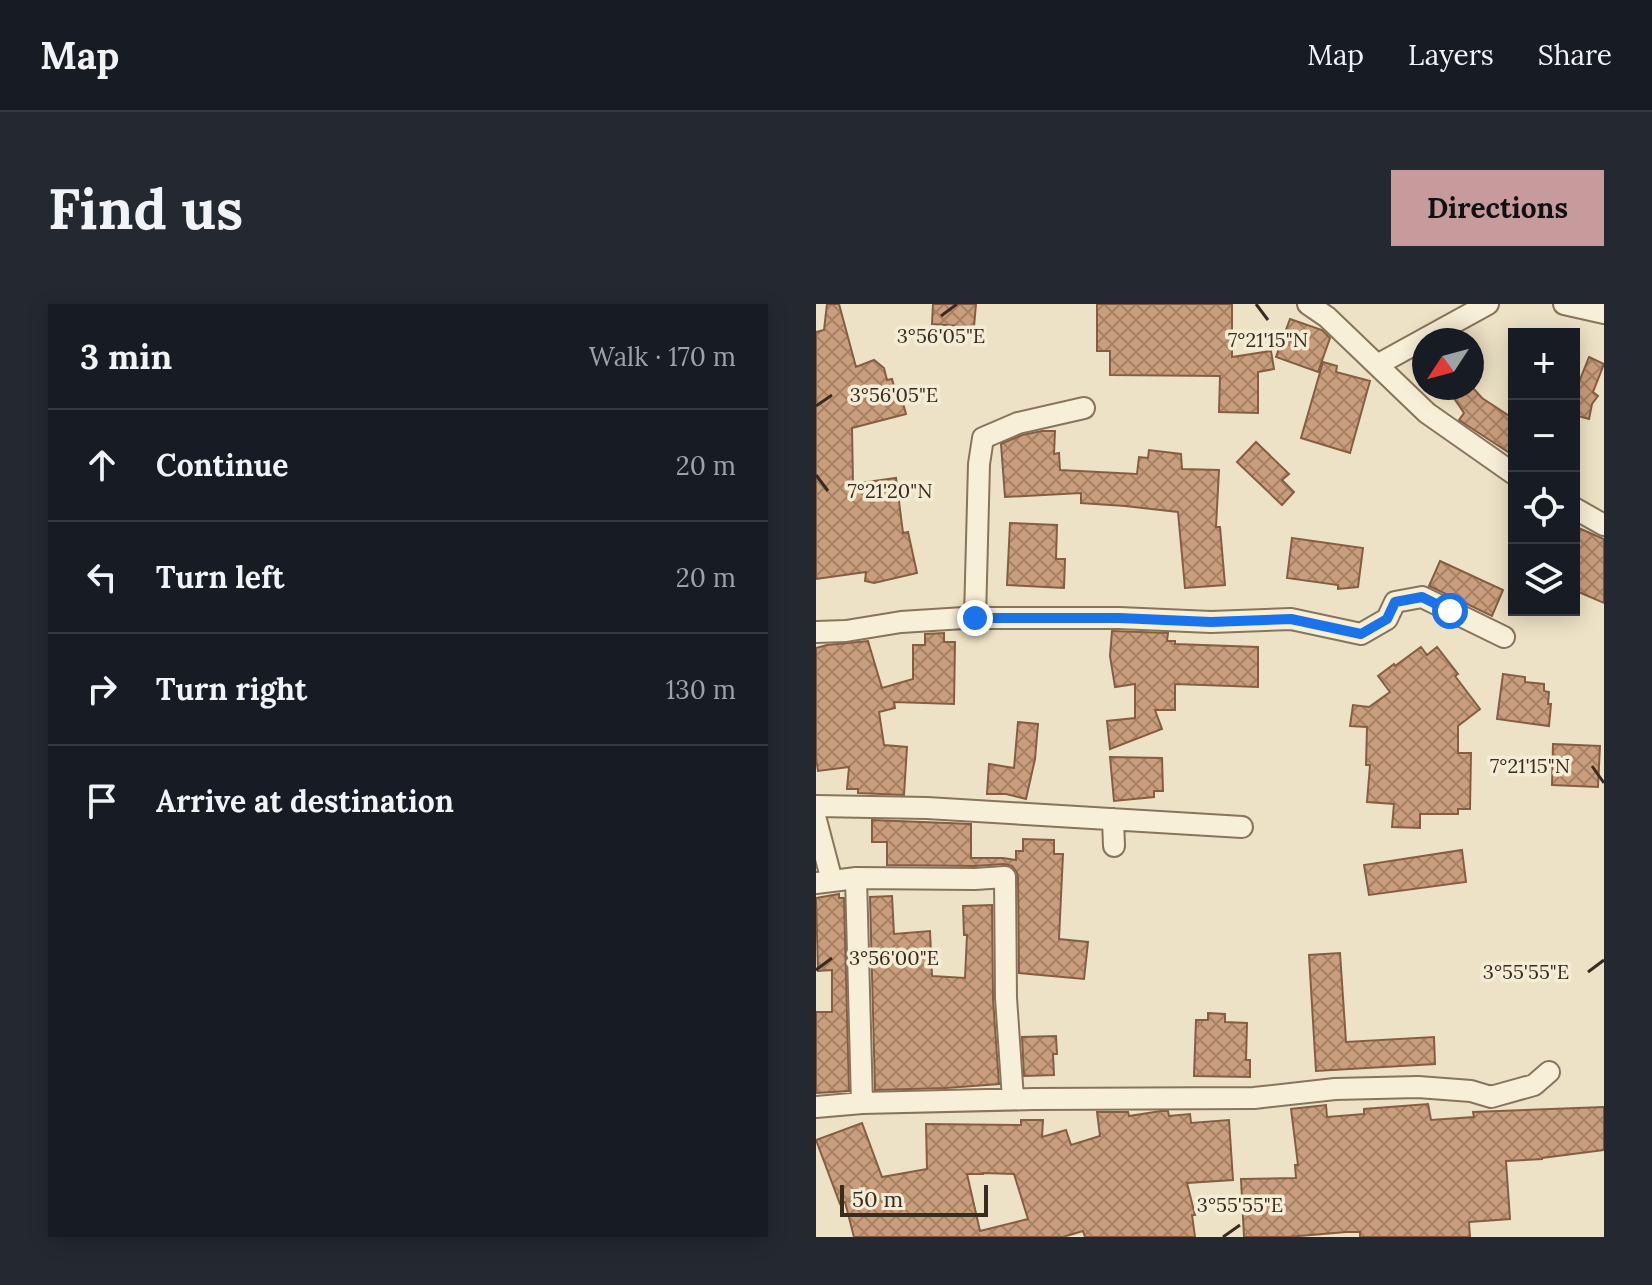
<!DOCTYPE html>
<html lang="en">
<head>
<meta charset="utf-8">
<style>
	body { margin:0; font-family:Lora,serif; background:#242831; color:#f1f3f6 }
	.controls { position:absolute; right:24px; top:24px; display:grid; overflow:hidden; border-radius:0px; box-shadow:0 4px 20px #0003 }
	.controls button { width:72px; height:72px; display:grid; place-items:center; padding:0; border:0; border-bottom:2px solid #363941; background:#171b24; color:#f1f3f6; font:40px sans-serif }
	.compass { position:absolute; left:596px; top:24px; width:72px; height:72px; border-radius:50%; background:#171b24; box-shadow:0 4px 20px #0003; rotate:234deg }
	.scale { position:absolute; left:24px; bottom:20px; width:148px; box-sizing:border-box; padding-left:8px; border:4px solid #382b1f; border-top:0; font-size:22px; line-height:28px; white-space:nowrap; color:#382b1f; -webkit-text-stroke:6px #f4ecd4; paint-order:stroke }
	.stop { position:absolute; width:24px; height:24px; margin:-18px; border:6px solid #1a73e8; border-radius:50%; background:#fff }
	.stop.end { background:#1a73e8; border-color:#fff; box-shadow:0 2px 8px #0008 }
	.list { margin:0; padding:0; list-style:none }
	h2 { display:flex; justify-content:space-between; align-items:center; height:104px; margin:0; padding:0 32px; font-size:34px }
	h2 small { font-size:26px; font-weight:400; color:#9ea1a6 }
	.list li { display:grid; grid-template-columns:52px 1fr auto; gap:24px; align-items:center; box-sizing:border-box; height:112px; padding:0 32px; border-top:2px solid #363941 }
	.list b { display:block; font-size:30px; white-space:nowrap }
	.list em { font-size:26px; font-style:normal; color:#9ea1a6 }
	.icon { flex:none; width:44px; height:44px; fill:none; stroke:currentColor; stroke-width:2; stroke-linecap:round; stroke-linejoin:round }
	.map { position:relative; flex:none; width:788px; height:933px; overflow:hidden; border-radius:0px }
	header { display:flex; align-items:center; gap:48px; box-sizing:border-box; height:112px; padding:0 40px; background:#171b24; border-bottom:2px solid #363941 }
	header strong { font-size:38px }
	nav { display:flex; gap:44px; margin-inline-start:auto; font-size:28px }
	.intro { display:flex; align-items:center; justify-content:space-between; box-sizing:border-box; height:192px; padding:0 48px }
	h1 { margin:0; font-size:56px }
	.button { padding:20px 36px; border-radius:0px; background:#c79b9c; color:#111; font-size:28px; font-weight:700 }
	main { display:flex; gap:48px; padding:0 48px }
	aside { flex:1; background:#171b24; border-radius:0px; box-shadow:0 4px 20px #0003 }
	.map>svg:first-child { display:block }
</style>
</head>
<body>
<header>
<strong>Map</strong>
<nav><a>Map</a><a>Layers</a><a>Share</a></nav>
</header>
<div class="intro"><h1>Find us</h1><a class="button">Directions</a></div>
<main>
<aside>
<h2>3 min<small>Walk · 170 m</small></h2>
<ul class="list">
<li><svg class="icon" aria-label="ahead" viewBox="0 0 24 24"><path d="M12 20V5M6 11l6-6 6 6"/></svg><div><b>Continue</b></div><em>20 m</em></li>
<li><svg class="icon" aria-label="left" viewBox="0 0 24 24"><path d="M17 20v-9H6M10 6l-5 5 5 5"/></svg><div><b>Turn left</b></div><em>20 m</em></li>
<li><svg class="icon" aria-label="right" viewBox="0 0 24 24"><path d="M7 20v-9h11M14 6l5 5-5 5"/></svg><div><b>Turn right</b></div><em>130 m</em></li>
<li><svg class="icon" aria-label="arrive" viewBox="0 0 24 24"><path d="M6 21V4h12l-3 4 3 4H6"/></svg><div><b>Arrive at destination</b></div></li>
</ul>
</aside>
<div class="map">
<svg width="788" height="933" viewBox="0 0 788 933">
	<defs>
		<pattern id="building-cross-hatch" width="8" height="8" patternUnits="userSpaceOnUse" patternTransform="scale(2)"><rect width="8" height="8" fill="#ca9e7c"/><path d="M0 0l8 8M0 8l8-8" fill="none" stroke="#a58165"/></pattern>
	</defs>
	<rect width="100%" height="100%" fill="#ede2c5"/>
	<path fill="url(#building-cross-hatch)" stroke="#855e42" stroke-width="2" fill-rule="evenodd" d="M11,0h12l17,63 18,-7 10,8 3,12 5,-1 5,18 4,-1 5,18 -54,14 1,56 43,-6 7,55 5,-1 9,41 -43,10 -9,-2 1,-9 -50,7v-247l8,-2z
		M117,0h43l-2,23 -42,-3z
		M281,0h135v53l39,-6 3,18 -16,3v41l-39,-1 1,-36 -110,-1v-24h-13z
		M474,15l32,11 8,8 -12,34 -42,-15z
		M773,53l15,7 -11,28 5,4 -6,8 -3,15 -15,-4v-35l5,2z
		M507,58l14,4 -1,6 34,9 -20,72 -49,-15z
		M631,84h26l9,10 32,21v37l-55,-36 5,-7z
		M226,127h13l-1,23 5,-1 1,17 77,4 2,-17 9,1 1,-8 32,4 1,15 37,1 -3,57h4l5,58 -40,3 -7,-76 -53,-6 -44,-3v-10l-76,4 -4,-53 21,-9z
		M440,138l33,32 -7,6 12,12 -12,13 -45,-43z
		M194,219l47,2 -1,34h9l-1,29 -57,-3z
		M758,222l30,13v64l-30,-13z
		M476,234l71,10 -5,39 -20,2v-4l-51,-7z
		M624,257l63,29 -11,26 -63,-30z
		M296,327l56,2 -1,8h8v3l83,3v40l-83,-3v26h-20l7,19 -52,20 -3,-28 28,-3v-34l-20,3 -5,-31z
		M128,329v9h11l-1,62 -60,-2 1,6 -16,4 5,33 23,2 -3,48 -46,-2v-4h-11l2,-22 -31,4 -2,-13v-110l11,-3 41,-4 14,47 31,-9v-34h12v-11z
		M605,343l6,8 10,-8 21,27 -3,2 25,33 -22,17v27h13l-1,56h-12v5h-38v14l-28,-1 2,-23 -27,-2 3,-37h-4l1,-38 -17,-1 3,-21 16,2 21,-15 -12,-16 16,-12 1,2z
		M687,370l22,3v5l19,2v7l5,1 -1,12h3l-2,22 -52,-7z
		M202,418l20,2 -3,35 -9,40 -20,-5h-19l2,-30 25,4z
		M737,440l47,2 -2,41 -46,-2z
		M294,453l52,1 1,33h-9v6l-40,4z
		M56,516l99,4v34h32l13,2v-9h7v-12l31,1v14h9l-4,85 29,3 -4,37 -65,-6 -1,-96 -2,-6 -4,-5 -8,-2 -29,2 -88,-1v-23h-15z
		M646,546l4,32 -97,13 -5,-30z
		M23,590v4h5l5,193 -33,2v-81h16v-42l-14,1 -2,-73z
		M76,592l2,38 36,-3 2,45 33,2 2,-43h-3l-1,-29 29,-1 1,94 6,85 -53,4 -71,2 -5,-193z
		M524,649l6,89 88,-5 1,27 -119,7 -7,-116z
		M392,709l17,1v8l22,1 -1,37h4v17l-56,-1 2,-56h12z
		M240,732l1,18h-4l1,21 -30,1 -2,-39z
		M612,800l3,16 43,-3 -1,-5 131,-5v43l-62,8v1l-36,2 4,58 -41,3 1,15h-110v-5h-14l-58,5h-44l-3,-58 55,-1 -1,-13h3l-7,-56 35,-4 1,12 37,-3v-5z
		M345,807h7l1,5 21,-2 1,9 38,-3 4,60 -46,3 8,32h-3l3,22h-110l-2,-6 -20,6h-209l-9,-35 -5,2 -24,-64 46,-17 20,54 45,-8 -1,-45 95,1v-5h22l-1,17 24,-7 5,15 29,-9 -3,-24h31l1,4zM167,869l31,1 14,45 -48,12 -13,-57h16z"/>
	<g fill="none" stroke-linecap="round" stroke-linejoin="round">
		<defs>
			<path id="street" d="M492,0l19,13 100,96 87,61
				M748,0l40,9
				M561,61l111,-61
				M758,204l30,17
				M159,314l4,-154 4,-26 35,-15 66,-15
				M0,328l30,-1 55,-9 63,-4h155l92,4 80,-3 70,15 26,-15 8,-17 27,-5 82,40
				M0,502l111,2 315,19
				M297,515l1,27
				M0,516l16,61
				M40,574l6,225
				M0,579l40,-5 119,1 30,-2 1,121 7,101
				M0,803l46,-4 172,-4 220,-1 81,-9 83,-2 53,4 20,6 43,-12 15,-13"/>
		</defs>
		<use href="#street" stroke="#87745b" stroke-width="24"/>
		<use href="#street" stroke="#f8efd8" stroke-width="20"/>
	</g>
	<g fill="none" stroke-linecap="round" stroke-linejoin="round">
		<path stroke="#1a73e8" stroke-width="10" d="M159,314h144l92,4 80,-3 70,15 26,-15 8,-17 27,-5 28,14"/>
	</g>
	<path fill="none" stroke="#382b1f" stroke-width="3" d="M440,0l12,16M125,12l16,-12M0,102l16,-11M0,171l12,16M776,462l12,17M0,666l16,-12M772,668l16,-12M407,933l17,-12"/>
	<g font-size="20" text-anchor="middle" fill="#382b1f" stroke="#f4ecd4" stroke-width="7" stroke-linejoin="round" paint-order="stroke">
		<text x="125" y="39">3°56'05"E</text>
		<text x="452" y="43">7°21'15"N</text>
		<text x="78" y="98">3°56'05"E</text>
		<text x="74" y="194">7°21'20"N</text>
		<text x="714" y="469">7°21'15"N</text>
		<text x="78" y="661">3°56'00"E</text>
		<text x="710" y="675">3°55'55"E</text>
		<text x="424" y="908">3°55'55"E</text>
	</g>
</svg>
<div class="controls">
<button>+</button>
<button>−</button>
<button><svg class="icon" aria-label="locate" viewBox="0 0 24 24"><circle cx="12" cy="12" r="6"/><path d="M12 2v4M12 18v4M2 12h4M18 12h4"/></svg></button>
<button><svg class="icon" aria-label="layers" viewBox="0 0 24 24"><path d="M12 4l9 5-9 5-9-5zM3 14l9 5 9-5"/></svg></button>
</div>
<svg class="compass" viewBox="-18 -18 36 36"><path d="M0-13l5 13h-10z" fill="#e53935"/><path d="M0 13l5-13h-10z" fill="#9ea1a6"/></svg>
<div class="scale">50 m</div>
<div class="stop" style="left:634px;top:307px"></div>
<div class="stop end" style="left:159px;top:314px"></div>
</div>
</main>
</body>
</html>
